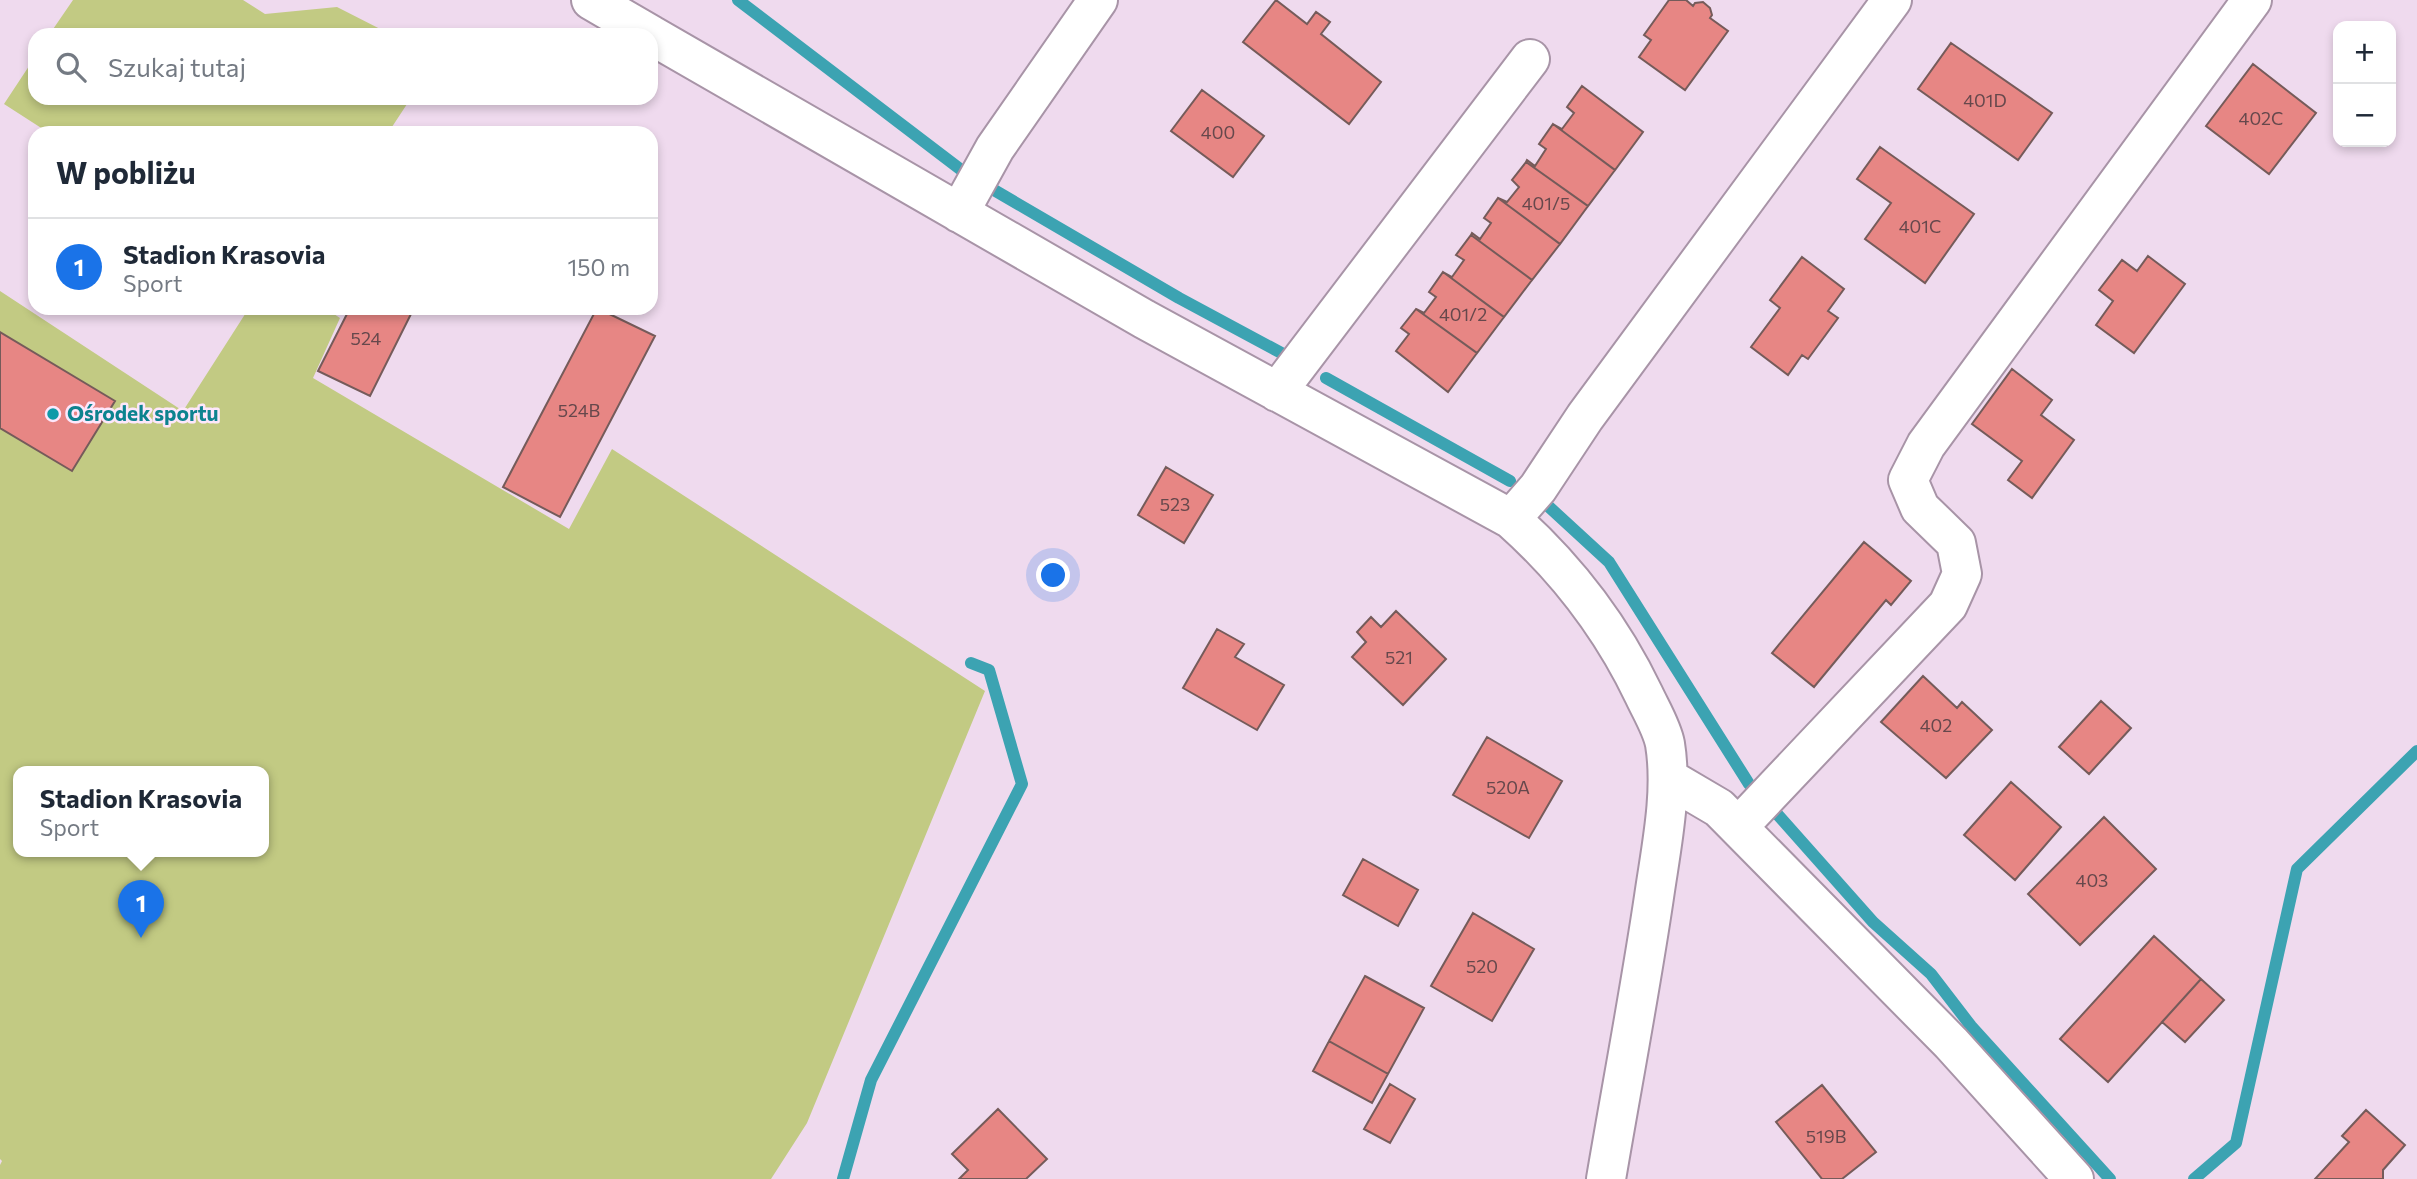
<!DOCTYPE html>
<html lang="pl">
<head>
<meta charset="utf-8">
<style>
	body { margin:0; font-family:Commissioner,sans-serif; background:#f2f2f3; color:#1f2937 }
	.controls { position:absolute; right:21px; top:21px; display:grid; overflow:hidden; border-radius:14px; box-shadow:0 4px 10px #0003 }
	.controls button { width:63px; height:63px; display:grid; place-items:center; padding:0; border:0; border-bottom:2px solid #e0e1e3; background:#fff; color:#1f2937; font:35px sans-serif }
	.you { position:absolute; left:1054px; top:576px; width:24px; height:24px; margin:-18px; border:5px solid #fff; border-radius:50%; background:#1a73e8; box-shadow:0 0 0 10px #1a73e833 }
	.badge { display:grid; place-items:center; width:46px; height:46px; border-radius:50%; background:#1a73e8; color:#fff; font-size:23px; font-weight:700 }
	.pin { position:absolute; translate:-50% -58px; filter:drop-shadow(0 2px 4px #0008) }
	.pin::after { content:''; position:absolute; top:37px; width:24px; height:21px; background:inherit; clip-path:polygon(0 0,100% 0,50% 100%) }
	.popup { position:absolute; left:13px; top:766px; width:256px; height:91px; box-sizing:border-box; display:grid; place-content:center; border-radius:14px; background:#fff; filter:drop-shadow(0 2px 5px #0005); font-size:23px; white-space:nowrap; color:#747a83 }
	.popup b { font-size:26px; color:#1f2937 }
	.popup::after { content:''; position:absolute; left:50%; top:100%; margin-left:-14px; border:14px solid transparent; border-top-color:#fff }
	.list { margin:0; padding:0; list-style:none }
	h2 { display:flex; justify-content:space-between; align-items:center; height:91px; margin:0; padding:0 28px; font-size:30px }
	h2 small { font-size:23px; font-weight:400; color:#747a83 }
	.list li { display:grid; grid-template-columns:46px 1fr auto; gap:21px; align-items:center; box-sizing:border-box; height:98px; padding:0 28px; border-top:2px solid #e0e1e3 }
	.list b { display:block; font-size:26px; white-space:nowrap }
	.list p { margin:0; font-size:23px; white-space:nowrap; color:#747a83 }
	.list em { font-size:23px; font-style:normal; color:#747a83 }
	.icon { flex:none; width:38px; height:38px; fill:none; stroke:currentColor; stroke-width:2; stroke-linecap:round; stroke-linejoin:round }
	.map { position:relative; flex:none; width:2417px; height:1179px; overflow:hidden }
	.search { position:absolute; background:#fff; box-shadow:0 4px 10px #0003; left:28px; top:28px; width:630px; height:77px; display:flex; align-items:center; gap:18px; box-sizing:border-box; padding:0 24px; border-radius:21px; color:#747a83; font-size:26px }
	.panel { position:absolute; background:#fff; box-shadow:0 4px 10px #0003; left:28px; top:126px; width:630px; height:189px; border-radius:21px }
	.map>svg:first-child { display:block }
</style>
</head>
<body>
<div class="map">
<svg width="2417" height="1179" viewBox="0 0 2417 1179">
	<rect width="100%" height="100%" fill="#efdaee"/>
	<path fill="#c2ca83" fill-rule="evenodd" d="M73,0h170l22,14 72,-7 55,28h-343z
		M35,57v41h376l-23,35h-339l-45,-29z
		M0,291l183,120 66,-103h76l15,10 -27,60 256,151 43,-80 373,242 -178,432 -36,56h-771v-14l2,-4 -2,-2zM18,772h246v80h-246z"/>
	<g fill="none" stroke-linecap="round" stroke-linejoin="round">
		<path stroke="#3ca3b2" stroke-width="12" d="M738,0l222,169
			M994,190l185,108 108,58
			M1326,378l184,103
			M1547,505l62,57 140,222
			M1778,815l95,107 58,52 40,52 139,153
			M843,1179l28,-99 151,-296 -33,-114 -18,-7
			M2194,1179l42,-36 61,-274 120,-118"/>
	</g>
	<path fill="#e78684" stroke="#755b5a" stroke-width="2" d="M1276,0l31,24 9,-12 14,10 -9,12 60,48 -32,42 -106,-82z
		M1669,0h17l7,6 2,-3 8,-1 7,6 2,7 -2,3 18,13 -43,59 -46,-33 12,-17 -7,-5z
		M1951,43l101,70 -34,47 -100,-71z
		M2253,64l63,49 -47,61 -63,-48z
		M1582,86l61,46 -28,38 -62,-46 9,5 12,-16 -7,-6z
		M1202,90l62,46 -31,41 -62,-46z
		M1553,124l62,46 -27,36 -62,-44 1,-2 8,6 11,-17 -7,-5z
		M1880,147l94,67 -49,69 -60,-44 26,-36 -34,-24z
		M1526,162l62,44 -28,38 -62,-46 9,4 12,-15 -7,-7z
		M1498,198l62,46 -28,36 -61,-45 1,-2 8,6 11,-16 -7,-5z
		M1471,235l61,45 -28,37 -61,-45 9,5 12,-17 -8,-5z
		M2148,256l37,28 -51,69 -38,-28 17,-24 -14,-11 23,-30 15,11z
		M1802,257l42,32 -16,22 10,7 -30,41 -6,-4 -14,20 -37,-28 29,-39 -10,-8z
		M1443,272l61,45 -27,36 -61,-44 8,4 12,-16 -7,-5z
		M350,308h64l-44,88 -52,-25z
		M597,308l58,28 -95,181 -57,-30z
		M1416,309l61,44 -29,39 -52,-41 13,-17 -8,-6z
		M0,332l115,69 -43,70 -72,-43z
		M2012,369l40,31 -11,15 33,25 -42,58 -24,-18 14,-19 -50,-37z
		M1166,467l47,28 -29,48 -46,-28z
		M1864,542l47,39 -20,24 -5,-5 -72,87 -42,-34z
		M1396,611l50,48 -43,46 -51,-48 14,-15 -9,-10 14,-15 10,10z
		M1217,629l27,15 -9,13 49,28 -27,45 -74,-42z
		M1923,676l34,32 5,-6 30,28 -46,48 -65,-56z
		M2101,701l30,27 -42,46 -30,-27z
		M1487,737l75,44 -33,57 -76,-43z
		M2011,782l50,45 -46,53 -51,-45z
		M2104,817l52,52 -76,76 -52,-51z
		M1363,859l55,31 -20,36 -55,-31z
		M1473,913l61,36 -42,72 -61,-35z
		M2154,936l47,43 -93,103 -48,-43z
		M1365,976l59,32 -36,66 -59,-33z
		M2201,979l23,21 -39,42 -23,-20z
		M1329,1041l59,33 -16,29 -59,-32z
		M1390,1084l25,15 -25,44 -26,-14z
		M1822,1085l54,67 -34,27h-20l-46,-57z
		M998,1109l49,50 -21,20h-67l9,-9 -16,-16z
		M2366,1110l39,35 -22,25v9h-68l34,-37 -7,-6z"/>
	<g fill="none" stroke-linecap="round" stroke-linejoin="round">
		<defs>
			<path id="minor" d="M591,0l60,35
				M651,35l493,284 367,200c56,50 101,109 133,176 7,15 18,33 21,49 8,49 -4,104 -11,153 -14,94 -32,188 -48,282
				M959,213l36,-65 103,-148
				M1277,392l253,-333
				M1511,519l27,-31 47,-71 307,-417
				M1668,778l51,30 232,235 123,136
				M1738,827l210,-222 14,-31 -6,-31 -36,-35 -12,-28 18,-35 326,-445"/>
		</defs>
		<use href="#minor" stroke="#a894a7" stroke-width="42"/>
		<use href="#minor" stroke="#fff" stroke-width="38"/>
	</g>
	<circle fill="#0f9aa8" stroke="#fde7fb" stroke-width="2.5" cx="53" cy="414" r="7"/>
	<g text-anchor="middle" stroke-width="5" stroke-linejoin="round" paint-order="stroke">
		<g font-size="18" fill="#66484c">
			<text x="1985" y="107">401D</text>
			<text x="2261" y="125">402C</text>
			<text x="1218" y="139">400</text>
			<text x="1546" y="210">401/5</text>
			<text x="1920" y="233">401C</text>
			<text x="1463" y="321">401/2</text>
			<text x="366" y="345">524</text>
			<text x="579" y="417">524B</text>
			<text x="1175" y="511">523</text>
			<text x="1399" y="664">521</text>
			<text x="1936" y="732">402</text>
			<text x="1508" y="794">520A</text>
			<text x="2092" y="887">403</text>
			<text x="1482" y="973">520</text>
			<text x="1826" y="1143">519B</text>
		</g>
		<g font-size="21" font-weight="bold" fill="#0d838f" stroke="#fde7fb" text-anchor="start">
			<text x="67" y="421">Ośrodek sportu</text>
		</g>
	</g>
</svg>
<div class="controls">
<button>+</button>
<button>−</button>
</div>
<div class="you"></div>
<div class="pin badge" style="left:141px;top:938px">1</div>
<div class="popup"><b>Stadion Krasovia</b>Sport</div>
<div class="search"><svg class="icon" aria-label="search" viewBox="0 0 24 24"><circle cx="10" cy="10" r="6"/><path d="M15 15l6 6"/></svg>Szukaj tutaj</div>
<section class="panel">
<h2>W pobliżu<small></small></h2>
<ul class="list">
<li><span class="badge">1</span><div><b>Stadion Krasovia</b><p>Sport</p></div><em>150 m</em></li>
</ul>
</section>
</div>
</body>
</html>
